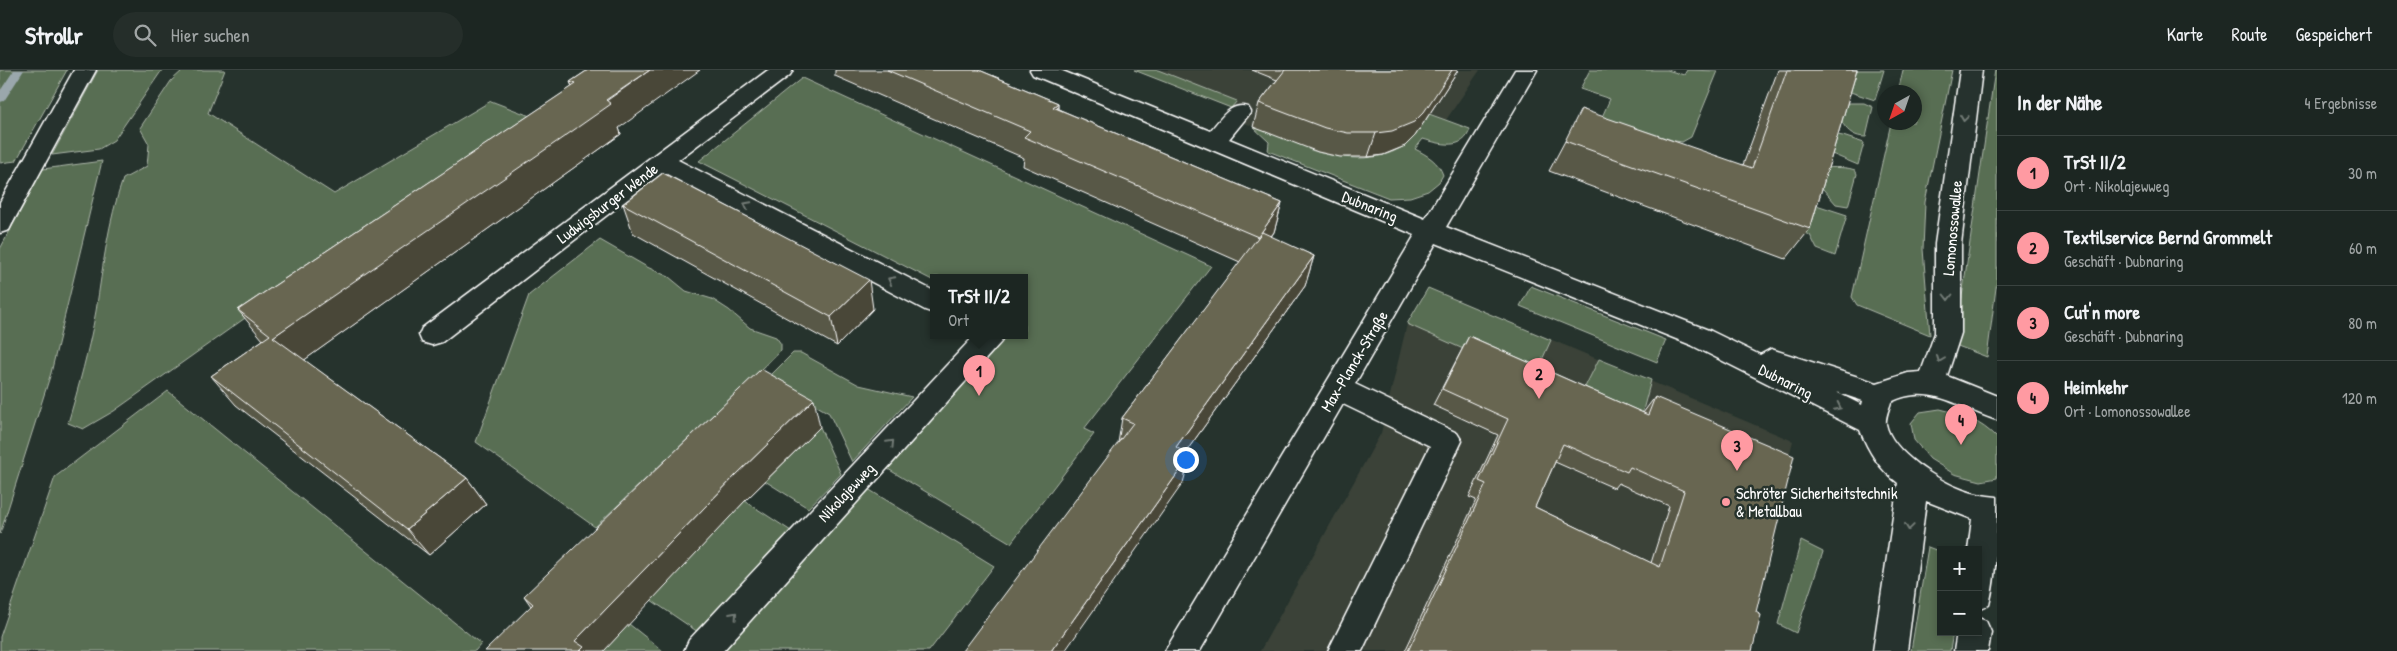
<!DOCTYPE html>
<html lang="de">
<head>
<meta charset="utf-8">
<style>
	body { margin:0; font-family:"Patrick Hand",sans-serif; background:#252e2a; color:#f1f3f6 }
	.controls { position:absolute; right:15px; bottom:15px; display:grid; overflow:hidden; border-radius:0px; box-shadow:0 2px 8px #0003 }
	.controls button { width:45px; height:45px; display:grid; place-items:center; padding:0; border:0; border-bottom:1px solid #3a4340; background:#1c2622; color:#f1f3f6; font:25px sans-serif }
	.compass { position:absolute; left:1877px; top:15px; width:45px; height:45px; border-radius:50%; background:#1c2622; box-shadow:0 2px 8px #0003; rotate:220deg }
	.you { position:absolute; left:1185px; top:389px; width:18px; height:18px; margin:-12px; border:4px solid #fff; border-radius:50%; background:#1a73e8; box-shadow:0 0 0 8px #1a73e833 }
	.badge { display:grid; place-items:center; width:32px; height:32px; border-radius:50%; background:#ff9aa2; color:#111; font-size:16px; font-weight:700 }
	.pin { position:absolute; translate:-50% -41px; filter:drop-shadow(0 1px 2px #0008) }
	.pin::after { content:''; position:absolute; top:26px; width:18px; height:15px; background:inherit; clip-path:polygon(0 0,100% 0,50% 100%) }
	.popup { position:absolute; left:930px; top:204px; width:98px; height:65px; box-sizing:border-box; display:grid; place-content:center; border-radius:0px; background:#1c2622; filter:drop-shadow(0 1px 4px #0005); font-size:16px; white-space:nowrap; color:#a0a5a5 }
	.popup b { font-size:19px; color:#f1f3f6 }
	.popup::after { content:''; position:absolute; left:50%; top:100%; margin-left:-10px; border:10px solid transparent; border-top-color:#1c2622 }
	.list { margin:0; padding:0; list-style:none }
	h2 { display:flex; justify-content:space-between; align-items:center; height:65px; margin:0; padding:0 20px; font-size:21px }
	h2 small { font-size:16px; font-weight:400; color:#a0a5a5 }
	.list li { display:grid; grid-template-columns:32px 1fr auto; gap:15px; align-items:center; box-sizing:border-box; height:75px; padding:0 20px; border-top:1px solid #3a4340 }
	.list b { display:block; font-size:19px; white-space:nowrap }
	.list p { margin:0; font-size:16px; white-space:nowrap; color:#a0a5a5 }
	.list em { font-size:16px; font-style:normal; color:#a0a5a5 }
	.icon { flex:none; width:28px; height:28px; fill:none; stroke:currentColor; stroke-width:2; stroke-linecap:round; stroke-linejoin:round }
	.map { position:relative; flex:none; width:1997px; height:581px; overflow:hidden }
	header { display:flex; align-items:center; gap:30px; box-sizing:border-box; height:70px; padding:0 25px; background:#1c2622; border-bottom:1px solid #3a4340 }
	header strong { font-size:24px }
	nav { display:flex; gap:28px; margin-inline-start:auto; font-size:18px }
	.search { width:350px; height:45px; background:#252e2a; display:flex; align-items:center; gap:12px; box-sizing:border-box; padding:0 18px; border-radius:28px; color:#a0a5a5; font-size:19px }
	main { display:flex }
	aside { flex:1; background:#1c2622 }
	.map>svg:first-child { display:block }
</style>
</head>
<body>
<header>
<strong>Strollr</strong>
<div class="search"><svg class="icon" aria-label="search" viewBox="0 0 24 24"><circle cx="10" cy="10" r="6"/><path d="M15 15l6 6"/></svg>Hier suchen</div>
<nav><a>Karte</a><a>Route</a><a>Gespeichert</a></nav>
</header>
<main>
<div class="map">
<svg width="1997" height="581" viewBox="0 0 1997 581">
	<rect width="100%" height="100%" fill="#26332d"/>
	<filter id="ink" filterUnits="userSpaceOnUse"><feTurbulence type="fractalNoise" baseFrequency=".02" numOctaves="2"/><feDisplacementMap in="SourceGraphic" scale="10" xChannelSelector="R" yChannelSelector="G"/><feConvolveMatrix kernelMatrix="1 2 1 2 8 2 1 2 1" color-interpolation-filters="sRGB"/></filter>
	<g filter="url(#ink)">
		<path fill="#3a4238" d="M1134,0h346l-34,50 -17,-6 -13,20 -11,12 -22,9 -32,3 -31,-5 -78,-31 -2,-10z
			M1428,218l365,153 -55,210h-478l121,-218 26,-109z"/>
		<path fill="#586e53" stroke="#acb6a9" d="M0,0h67l-51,91 -16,2z
			M98,0h64l-48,70 -15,9 -47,6z
			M183,0h42l-17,43 126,81 157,-93 39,15 -416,295 -31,18 -15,-6c11,-37 21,-74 28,-112 7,-45 12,-89 27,-132l24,-13 2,-22 -9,-16 31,-47z
			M1134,0h24l79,31 -6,7z
			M1590,0h77l17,5 3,-5 31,1 -27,66 -9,5 -7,-1 -73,-24 8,-18 -30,-10z
			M1844,0h40l-9,30 -37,-12z
			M1903,0h49l-27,132 -2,47 7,86 -73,-30 -5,-8 39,-174 23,-1v-30h-16z
			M1995,0h2v210l-10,77 -32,-12z
			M802,8l409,188 -127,163 10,5 -83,109 -123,-74 120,-134h16v-58h-90v4l-235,-120z
			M1835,29l13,4h16l9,4 -7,30c-22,0 -28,-21 -31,-38z
			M1429,44l41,15c-6,22 -30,15 -47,10l-8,10c12,6 24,13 28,26l-4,7 -11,9 -18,6 -21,1 -121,-47 1,-9 -16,-15 56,19 -1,3c32,11 82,17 106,-13 4,-4 6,-12 8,-17l4,1z
			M1825,63l18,3 21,7 -6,22 -38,-16z
			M102,91l-51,212 -51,161v-285l43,-80z
			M1815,95c15,5 26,0 40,5l2,4 -9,32 -12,-2 -13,-15 -14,-5z
			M1804,131l43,14 -12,41 -18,-7 -7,-14 -14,-6z
			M600,170l47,27 22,10 17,14 26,8 17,11 21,18 26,9 5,7v6l-186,177 -119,-85 53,-147z
			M1531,216l135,54 -9,22 -137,-56z
			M1428,218l123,52 -18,40 -126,-56z
			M793,283h8l58,32 53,12 -60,65 -23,-49 -57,-33v-6z
			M1599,289l52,21 -9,34 -66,-9z
			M168,321l313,253 -6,7h-475v-14l55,-160z
			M1940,339c22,5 41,12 57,29v40l-16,3 -27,-7 -24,-15 -16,-19 -3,-17 9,-11z
			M820,357l21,47 -33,34 -43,-27z
			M868,419l126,77 -65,85h-206z
			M745,431l46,30 -93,101 -47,-32z
			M1801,471l22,11 -27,81 -18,-9z
			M1928,477l13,5v80h12l-3,19h-39z
			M629,554l34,27h-59z"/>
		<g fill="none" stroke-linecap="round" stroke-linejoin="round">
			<path fill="#9aa7ac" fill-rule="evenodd" d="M14,0h10l-20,31 -4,1v-11z"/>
			<defs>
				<path id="minor" d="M768,0h25l-3,5 -112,85 256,131v22l-9,-3 -262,-138 -221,170 -10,3 -10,-3 -3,-7 3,-7z
					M1030,0h30l150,61c11,-12 20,-29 38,-24l3,5 -22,27 196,80 90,-149h22l-91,157 265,104 49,24 11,-6 106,34 31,-10 13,-1 14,-39v-89l25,-174h22l-21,174v89l-14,43 50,20v24c-36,-11 -67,-38 -106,-18 -2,7 -6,15 -5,22 5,28 53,57 77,66 11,4 22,6 34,7 0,34 0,77 -8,108l-11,5v-60h-10l4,-31 -46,-18 -19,150h-34l25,-168c-18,-13 -30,-32 -38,-53l-169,-85 -255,-102 -81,141 102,49 5,8 -100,210h-34l102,-205 -87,-42 -143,247h-35l250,-416 -382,-160zM1836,322l27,9 -1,4z
					M975,265h29l-3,7 -278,309h-39l5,-11z
					M1978,548l8,3 5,11 -3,19h-34l3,-19h21z"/>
				<path id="major" d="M74,0h22l-84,154 -3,6 -9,3v-31z"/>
			</defs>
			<use href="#minor" stroke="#fff" stroke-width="3"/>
			<use href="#major" stroke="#fff" stroke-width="3"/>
			<use href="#minor" fill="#26332d" fill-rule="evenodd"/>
			<use href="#major" fill="#26332d" fill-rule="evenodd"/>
		</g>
		<path fill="#595846" stroke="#fff" fill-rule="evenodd" d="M588,0l31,58 2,6 -317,226 163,118 19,26 -57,51 -193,-150 -25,-29 52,-36 -25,-30 334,-223 -2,-5z
			M835,0h144l79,33v6l224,94 -8,29 -3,5 43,19 -9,30 -120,167 -2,30 -65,-40 4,-25 118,-156 -217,-96 1,-8 -189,-82z
			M1252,0h206l-43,66 -10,10 -22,9 -15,2h-28l-22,-5 -65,-25 6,-24 18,-23z
			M1778,0h79l-47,159 -24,30 -237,-88 16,-30 178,24z
			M623,134l250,105 -36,37 -204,-113z
			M1469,266l174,77 12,-16 101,215 -4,39h-347l71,-151 -7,-3 29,-62 -65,-30zM1555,392l59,26 4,-5 51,23 -18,57 -116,-56z
			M820,357l-75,74 -214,105 -7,-10z"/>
		<path fill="#484739" stroke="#fff" d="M650,0h50l-81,58 2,6 -39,28 -286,204 -23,-29z
			M1452,0h6l-43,66 -10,10 -22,9 -15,2 8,-24z
			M1058,33l-2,29 -3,-25z
			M1282,133l-8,29 -24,34 8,-29z
			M1314,186l-9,30 -135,188 6,-27z
			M869,210l4,29 -36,37 -6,-29z
			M814,329l6,28 -75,74 -141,150h-24l-5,-10 161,-166z
			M1190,386l-7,27 -118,168h-14z
			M467,408l19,26 -57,51 -22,-26z"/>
		<path fill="#676651" stroke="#fff" fill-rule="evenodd" d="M588,0h62l-44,30 5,4 -40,28 -298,205 194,141 -60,51 -196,-153 59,-41 -32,-25 338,-226 -6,-2z
			M887,0h92l79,33 -5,4 229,96 -24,34 -234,-100 6,-6z
			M1285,0h167l-28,42 -10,10 -22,9 -16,2h-28l-23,-5 -66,-25z
			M1787,0h70l-47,159 -245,-88 16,-32 171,59z
			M663,103l206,107 -38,37 -208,-113z
			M1262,162l52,24 -138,191 14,9 -139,195h-89l171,-228 -11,-5z
			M1469,266l179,79 7,-18 139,59 -38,156 5,3 -9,36h-344l78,-167 -7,-3 29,-62 -66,-30zM1563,374l64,28 3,-5 54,24 -24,76 -125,-60z
			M761,299l53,30 -78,76 -161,166 9,6 -4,4h-95l48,-47 -9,-8z"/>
		<defs><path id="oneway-chevron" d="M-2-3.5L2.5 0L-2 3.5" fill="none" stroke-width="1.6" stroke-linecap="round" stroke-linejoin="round" transform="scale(1.25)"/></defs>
		<g stroke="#727a76">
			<use href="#oneway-chevron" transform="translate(1964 48) rotate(98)"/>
			<use href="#oneway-chevron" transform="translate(747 135) rotate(-152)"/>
			<use href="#oneway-chevron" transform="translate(891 210) rotate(-152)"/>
			<use href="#oneway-chevron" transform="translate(1948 227) rotate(90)"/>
			<use href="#oneway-chevron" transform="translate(1940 289) rotate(111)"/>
			<use href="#oneway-chevron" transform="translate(1838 337) rotate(26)"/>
			<use href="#oneway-chevron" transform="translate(891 373) rotate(-46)"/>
			<use href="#oneway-chevron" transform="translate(1909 457) rotate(98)"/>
			<use href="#oneway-chevron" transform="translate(734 545) rotate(-48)"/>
		</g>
	</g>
	<circle fill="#ff9aa2" stroke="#26332d" stroke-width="2" cx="1726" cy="432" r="5"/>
	<g text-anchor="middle" stroke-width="5" stroke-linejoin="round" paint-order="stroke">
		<g font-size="16" fill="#fff" stroke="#26332d">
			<text transform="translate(607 133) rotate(-37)" y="6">Ludwigsburger Wende</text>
			<text transform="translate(1370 136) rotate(22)" y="6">Dubnaring</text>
			<text transform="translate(1952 158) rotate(-85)" y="6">Lomonossowallee</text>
			<text transform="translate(1354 291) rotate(-59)" y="6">Max-Planck-Straße</text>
			<text transform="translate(1786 311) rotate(27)" y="6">Dubnaring</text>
			<text transform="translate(846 422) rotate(-47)" y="6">Nikolajewweg</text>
		</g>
		<g font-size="16" fill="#fff" stroke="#26332d" text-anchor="start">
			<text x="1736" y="429">Schröter Sicherheitstechnik<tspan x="1736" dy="18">&amp; Metallbau</tspan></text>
		</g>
	</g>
</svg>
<div class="controls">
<button>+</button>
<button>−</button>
</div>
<svg class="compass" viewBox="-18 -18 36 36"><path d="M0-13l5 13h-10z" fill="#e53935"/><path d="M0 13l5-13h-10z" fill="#a0a5a5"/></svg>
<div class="you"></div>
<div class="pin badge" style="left:979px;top:326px">1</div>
<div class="popup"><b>TrSt II/2</b>Ort</div>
<div class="pin badge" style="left:1539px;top:329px">2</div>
<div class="pin badge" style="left:1737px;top:401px">3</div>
<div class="pin badge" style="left:1961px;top:375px">4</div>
</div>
<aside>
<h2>In der Nähe<small>4 Ergebnisse</small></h2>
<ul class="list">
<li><span class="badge">1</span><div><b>TrSt II/2</b><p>Ort · Nikolajewweg</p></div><em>30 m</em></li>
<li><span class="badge">2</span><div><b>Textilservice Bernd Grommelt</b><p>Geschäft · Dubnaring</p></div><em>60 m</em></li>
<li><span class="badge">3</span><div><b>Cut'n more</b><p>Geschäft · Dubnaring</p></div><em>80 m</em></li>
<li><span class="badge">4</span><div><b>Heimkehr</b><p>Ort · Lomonossowallee</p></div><em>120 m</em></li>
</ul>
</aside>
</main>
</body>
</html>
